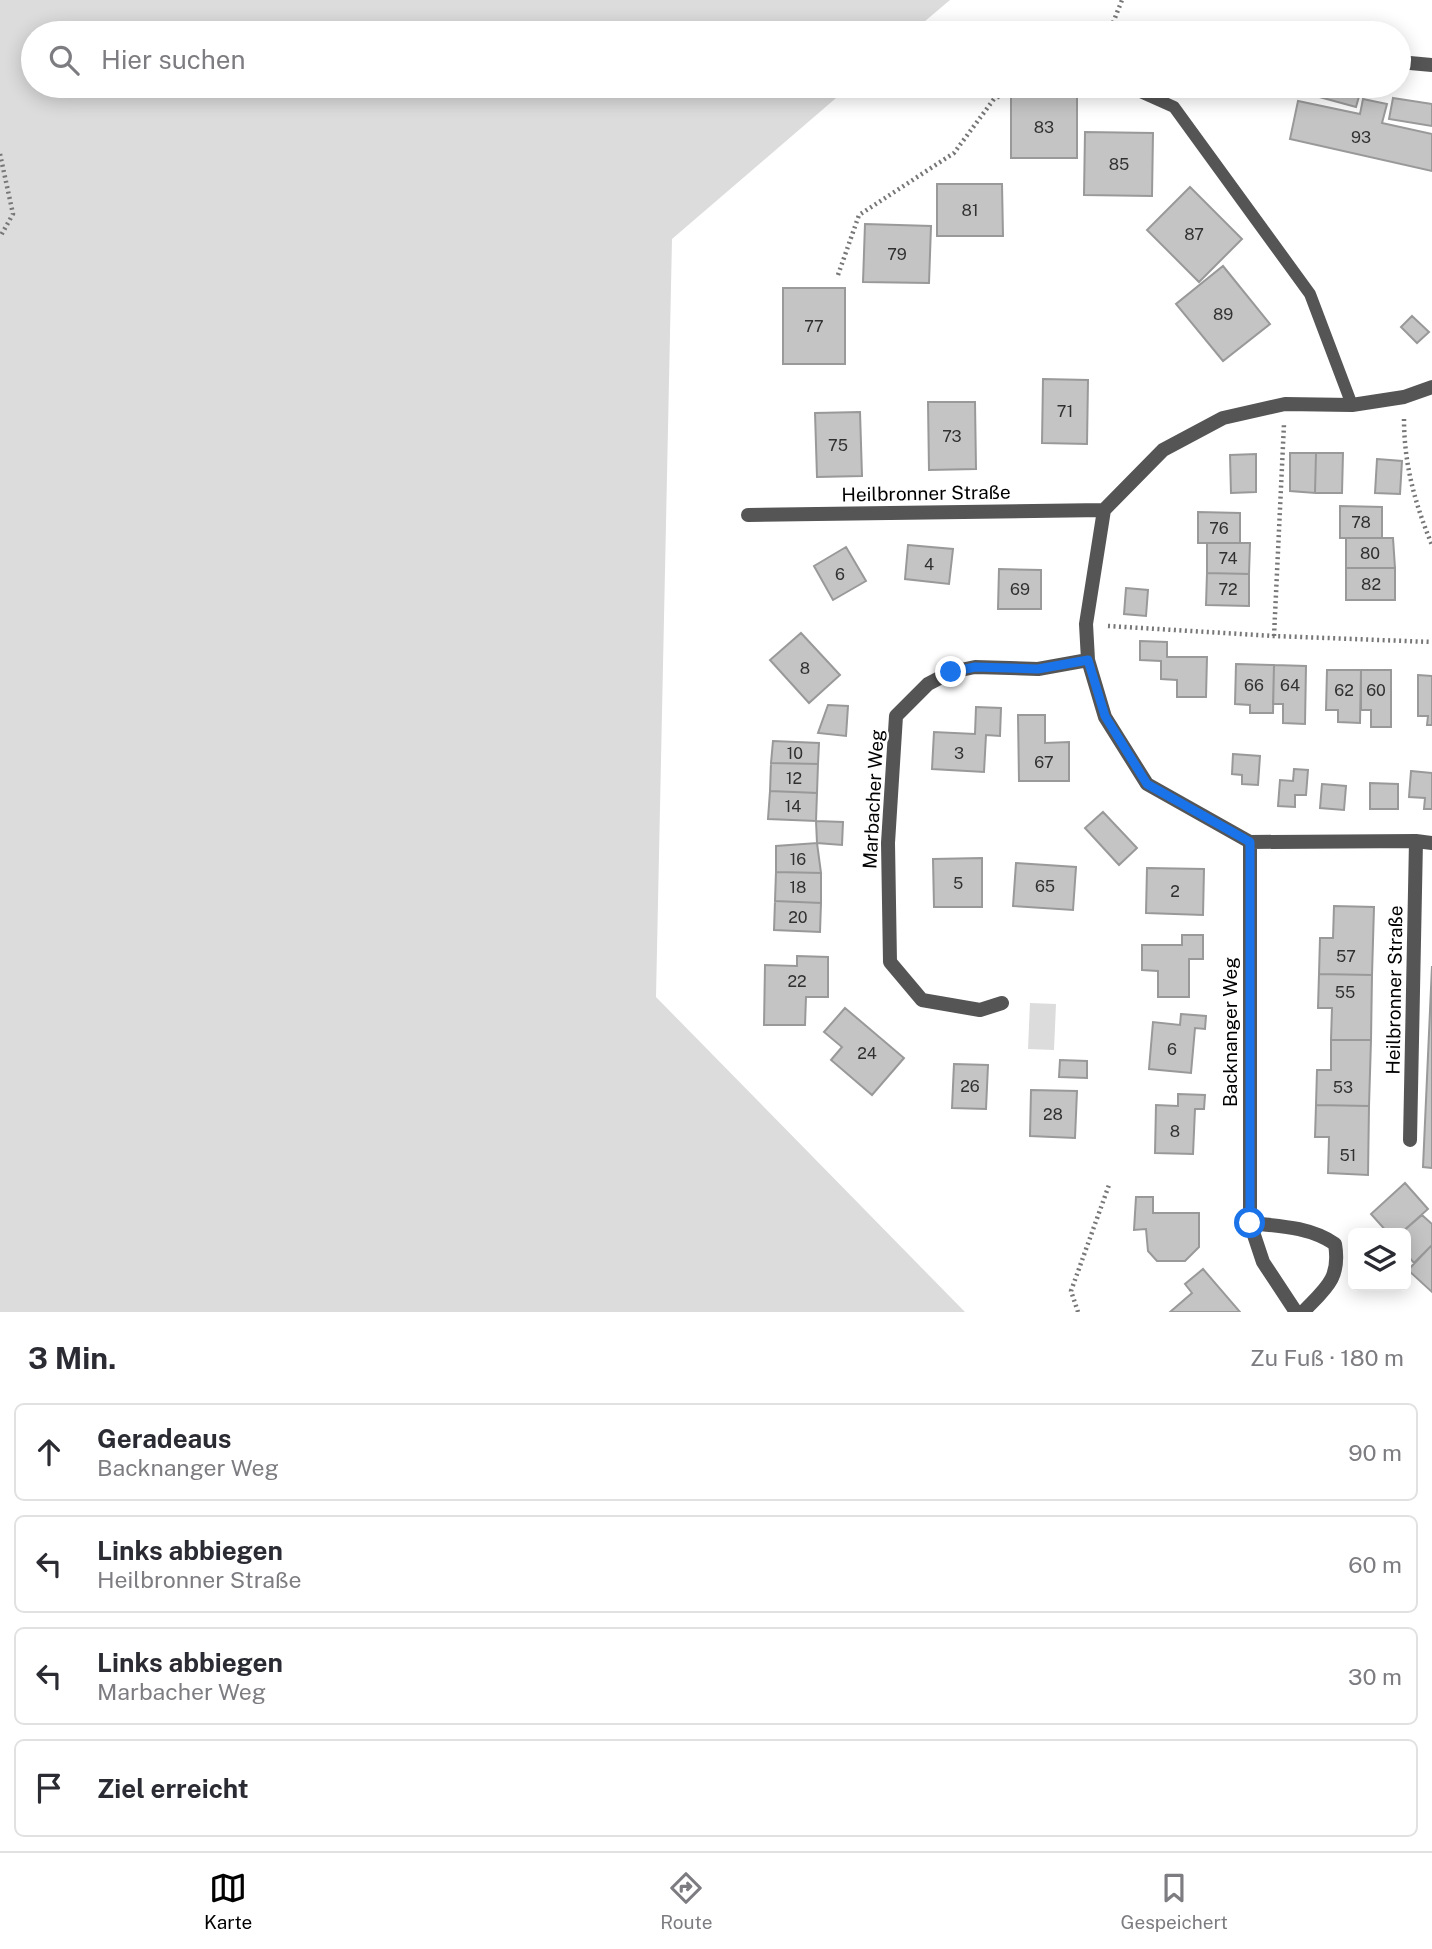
<!DOCTYPE html>
<html lang="de">
<head>
<meta charset="utf-8">
<style>
	body { margin:0; font-family:"Public Sans",sans-serif; background:#f7f7f7; color:#2b2b33 }
	.controls { position:absolute; right:21px; bottom:21px; display:grid; overflow:hidden; border-radius:10px; box-shadow:0 4px 18px #0003 }
	.controls button { width:63px; height:63px; display:grid; place-items:center; padding:0; border:0; border-bottom:2px solid #e1e1e2; background:#fff; color:#2b2b33; font:35px sans-serif }
	.stop { position:absolute; width:21px; height:21px; margin:-16px; border:5px solid #1a73e8; border-radius:50%; background:#fff }
	.stop.end { background:#1a73e8; border-color:#fff; box-shadow:0 2px 7px #0008 }
	.list { margin:0; padding:0; list-style:none }
	h2 { display:flex; justify-content:space-between; align-items:center; height:91px; margin:0; padding:0 28px; font-size:30px }
	h2 small { font-size:23px; font-weight:400; color:#7c7c81 }
	.list li { display:grid; grid-template-columns:46px 1fr auto; gap:21px; align-items:center; box-sizing:border-box; height:98px; margin:0 14px 14px; padding:0 14px; border:2px solid #e1e1e2; border-radius:10px }
	.list b { display:block; font-size:26px; white-space:nowrap }
	.list p { margin:0; font-size:23px; white-space:nowrap; color:#7c7c81 }
	.list em { font-size:23px; font-style:normal; color:#7c7c81 }
	.icon { flex:none; width:38px; height:38px; fill:none; stroke:currentColor; stroke-width:2; stroke-linecap:round; stroke-linejoin:round }
	.map { position:relative; flex:none; width:1432px; height:1312px; overflow:hidden }
	.search { position:absolute; background:#fff; box-shadow:0 4px 18px #0003; left:21px; right:21px; top:21px; height:77px; display:flex; align-items:center; gap:18px; box-sizing:border-box; padding:0 24px; border-radius:38px; color:#7c7c81; font-size:26px }
	.sheet { height:539px; background:#fff }
	nav { display:flex; justify-content:space-around; align-items:center; box-sizing:border-box; height:98px; border-top:2px solid #e1e1e2; background:#fff; font-size:19px; color:#7c7c81 }
	nav a { display:grid; justify-items:center; gap:4px }
	nav .on { color:#000 }
	.map>svg:first-child { display:block }
</style>
</head>
<body>
<div class="map">
<svg width="1432" height="1312" viewBox="0 0 1432 1312">
	<rect width="100%" height="100%" fill="#fff"/>
	<path fill="#dcdcdc" d="M0,0h950l-39,33h-878v53h817l-178,153 -16,758 309,315h-965z
		M1030,1003l26,1 -2,46 -26,-1z"/>
	<path fill="#c4c4c4" stroke="#999" stroke-width="2" d="M1279,86h83l-6,21z
		M1011,96h66v62h-66z
		M1393,98l39,6v22l-43,-7z
		M1363,99l24,5 -5,19 50,11v37l-142,-32 8,-38 62,13z
		M1085,132l68,1 -1,63 -68,-1z
		M937,184h65l1,52h-66z
		M1190,187l52,52 -43,43 -52,-52z
		M865,224l66,2 -2,57 -66,-1z
		M1223,266l47,58 -47,37 -47,-57z
		M783,288h62v76h-62z
		M1412,316l17,16 -12,11 -16,-16z
		M1043,379l45,1 -1,64 -45,-1z
		M928,402h47l1,67 -47,1z
		M860,412l2,64 -45,1 -2,-64z
		M1290,453h26l-1,40 -25,-2z
		M1316,453h27l-1,40h-27z
		M1256,454v38l-25,1 -1,-38z
		M1377,459l25,2 -2,33 -25,-1z
		M1340,506l42,1v31h-42z
		M1198,512l42,1v30h-42z
		M1346,538h47l2,30h-49z
		M1207,543h43l-1,31 -42,-1z
		M908,545l45,4 -4,35 -44,-5z
		M846,547l20,34 -33,19 -19,-34z
		M1346,568h49v32h-49z
		M999,569l42,1v39h-43z
		M1207,573l42,1v32l-43,-1z
		M1126,588l22,2 -2,26 -22,-2z
		M801,633l39,42 -31,28 -39,-43z
		M1140,641l27,1v15h40l-1,40h-29v-17l-16,-1v-18l-21,-1z
		M1236,664l38,1 -1,48h-23v-8l-15,-1z
		M1274,665l32,1 -1,58 -22,-1v-19h-10z
		M1327,670h34l-1,53 -22,-1v-12h-12z
		M1361,670h30v57h-20v-17h-10z
		M1418,675l14,1v49h-5l1,-9h-10z
		M828,705l20,1 -2,30 -28,-3z
		M976,707l25,1 -1,28 -14,-1 -2,37 -52,-3 2,-37 41,2z
		M1018,715h27v28l24,-1v39h-50z
		M773,741l46,2 -1,21 -47,-1z
		M1233,754l27,2 -2,29 -16,-1v-9l-10,-1z
		M771,763l47,1 -1,29 -47,-2z
		M1294,769l14,1 -2,25h-11v12l-17,-1 2,-26 13,1z
		M1411,771l21,2v36h-8l1,-11 -16,-1z
		M1370,783l28,1v25h-28z
		M1322,784l24,2 -2,24 -24,-2z
		M770,791l47,2 -1,28 -48,-2z
		M1103,812l34,36 -18,17 -34,-37z
		M816,821l27,1 -1,23 -25,-2z
		M817,843l4,30 -45,-1v-26z
		M982,858v49h-48l-1,-48z
		M1016,863l60,4 -3,43 -60,-4z
		M1147,868l57,1 -1,46 -57,-2z
		M776,872l45,1v30l-46,-2z
		M775,901l46,2 -1,29 -46,-2z
		M1334,906l40,1 -2,68 -53,-1 1,-36h13z
		M1182,935h21v24h-14v38h-31v-26l-16,-1v-25h40z
		M797,956l31,1v40h-22l-1,28h-41l1,-60 32,1z
		M1432,966v202l-9,-1z
		M1319,974l53,1 -1,65h-40l1,-32h-14z
		M845,1008l59,50 -32,37 -41,-35 11,-13 -18,-15z
		M1181,1014l25,2 -1,13 -10,-1 -4,45 -42,-4 4,-47 27,3z
		M1331,1040h40l-2,66 -53,-1 1,-35h14z
		M1060,1060l27,1v17l-28,-1z
		M954,1064l34,1 -2,44 -34,-1z
		M1031,1090l46,1 -2,47 -45,-2z
		M1178,1094l27,1 -1,14h-9l-2,45 -38,-1 1,-48 22,1z
		M1316,1105l53,1 -1,69 -40,-2 1,-36h-14z
		M1405,1183l23,26 -27,24h-13l-17,-19z
		M1136,1197h17v16h46v34l-14,14h-28l-9,-10 -2,-22 -12,1z
		M1422,1215l10,9v21l-18,18 -8,-10v-20h-5z
		M1432,1245v47l-24,-22z
		M1203,1269l37,43h-70l22,-19 -7,-9z"/>
	<g fill="none" stroke-linecap="round" stroke-linejoin="round">
		<path stroke="#777" stroke-width="4.5" stroke-dasharray="2 3.5" stroke-linecap="butt" d="M1109,33l13,-33
			M0,154l13,60 -13,23
			M838,275l21,-60 95,-62 40,-54 27,-13
			M1404,419c0,45 11,85 28,126
			M1108,626l166,10 158,6
			M1274,636l10,-212
			M1078,1312l-7,-21 38,-106"/>
		<path stroke="#555" stroke-width="12" d="M1127,86l47,21 136,187 42,111"/>
		<path stroke="#555" stroke-width="14" d="M1399,62l33,3
			M1432,387l-28,10 -52,8 -67,-1 -62,14 -60,32 -59,60 -18,114 2,36 17,57 42,67 103,58 166,-1 16,2
			M748,515l356,-5
			M1250,842v381l13,39 33,50
			M1002,1003l-22,7 -58,-10 -32,-38 -2,-119 8,-127 32,-32 23,-12 24,-5 63,2 50,-9
			M1410,1140l6,-299
			M1250,1223c30,3 60,4 85,21 6,35 -10,45 -32,68"/>
	</g>
	<g fill="none" stroke-linecap="round" stroke-linejoin="round">
		<path stroke="#1a73e8" stroke-width="9" d="M951,672l24,-5 63,2 50,-9 17,56 42,68 103,58v381"/>
	</g>
	<g text-anchor="middle" stroke-width="5" stroke-linejoin="round" paint-order="stroke">
		<g font-size="16" fill="#313131">
			<text x="1044" y="133">83</text>
			<text x="1361" y="143">93</text>
			<text x="1119" y="170">85</text>
			<text x="970" y="216">81</text>
			<text x="1194" y="240">87</text>
			<text x="897" y="260">79</text>
			<text x="1223" y="320">89</text>
			<text x="814" y="332">77</text>
			<text x="1065" y="417">71</text>
			<text x="952" y="442">73</text>
			<text x="838" y="451">75</text>
			<text x="1361" y="528">78</text>
			<text x="1219" y="534">76</text>
			<text x="1370" y="559">80</text>
			<text x="1228" y="564">74</text>
			<text x="929" y="570">4</text>
			<text x="840" y="580">6</text>
			<text x="1371" y="590">82</text>
			<text x="1020" y="595">69</text>
			<text x="1228" y="595">72</text>
			<text x="805" y="674">8</text>
			<text x="1254" y="691">66</text>
			<text x="1290" y="691">64</text>
			<text x="1344" y="696">62</text>
			<text x="1376" y="696">60</text>
			<text x="795" y="759">10</text>
			<text x="959" y="759">3</text>
			<text x="1044" y="768">67</text>
			<text x="794" y="784">12</text>
			<text x="793" y="812">14</text>
			<text x="798" y="865">16</text>
			<text x="958" y="889">5</text>
			<text x="1045" y="892">65</text>
			<text x="798" y="893">18</text>
			<text x="1175" y="897">2</text>
			<text x="798" y="923">20</text>
			<text x="1346" y="962">57</text>
			<text x="797" y="987">22</text>
			<text x="1345" y="998">55</text>
			<text x="1172" y="1055">6</text>
			<text x="867" y="1059">24</text>
			<text x="970" y="1092">26</text>
			<text x="1343" y="1093">53</text>
			<text x="1053" y="1120">28</text>
			<text x="1175" y="1137">8</text>
			<text x="1348" y="1161">51</text>
		</g>
		<g font-size="19" fill="#000" stroke="#fff">
			<text transform="translate(926 493) rotate(-1)" y="7">Heilbronner Straße</text>
			<text transform="translate(873 799) rotate(-87)" y="7">Marbacher Weg</text>
			<text transform="translate(1394 990) rotate(-89)" y="7">Heilbronner Straße</text>
			<text transform="translate(1230 1032) rotate(-90)" y="7">Backnanger Weg</text>
		</g>
	</g>
</svg>
<div class="controls">
<button><svg class="icon" aria-label="layers" viewBox="0 0 24 24"><path d="M12 4l9 5-9 5-9-5zM3 14l9 5 9-5"/></svg></button>
</div>
<div class="stop" style="left:1250px;top:1223px"></div>
<div class="stop end" style="left:951px;top:672px"></div>
<div class="search"><svg class="icon" aria-label="search" viewBox="0 0 24 24"><circle cx="10" cy="10" r="6"/><path d="M15 15l6 6"/></svg>Hier suchen</div>
</div>
<section class="sheet">
<h2>3 Min.<small>Zu Fuß · 180 m</small></h2>
<ul class="list">
<li><svg class="icon" aria-label="ahead" viewBox="0 0 24 24"><path d="M12 20V5M6 11l6-6 6 6"/></svg><div><b>Geradeaus</b><p>Backnanger Weg</p></div><em>90 m</em></li>
<li><svg class="icon" aria-label="left" viewBox="0 0 24 24"><path d="M17 20v-9H6M10 6l-5 5 5 5"/></svg><div><b>Links abbiegen</b><p>Heilbronner Straße</p></div><em>60 m</em></li>
<li><svg class="icon" aria-label="left" viewBox="0 0 24 24"><path d="M17 20v-9H6M10 6l-5 5 5 5"/></svg><div><b>Links abbiegen</b><p>Marbacher Weg</p></div><em>30 m</em></li>
<li><svg class="icon" aria-label="arrive" viewBox="0 0 24 24"><path d="M6 21V4h12l-3 4 3 4H6"/></svg><div><b>Ziel erreicht</b></div></li>
</ul>
</section>
<nav>
<a class="on"><svg class="icon" aria-label="map" viewBox="0 0 24 24"><path d="M3 6l6-2 6 2 6-2v14l-6 2-6-2-6 2zM9 4v14M15 6v14"/></svg>Karte</a>
<a><svg class="icon" aria-label="directions" viewBox="0 0 24 24"><path d="M12 3l9 9-9 9-9-9zM9 14v-3h6M13 9l2 2-2 2"/></svg>Route</a>
<a><svg class="icon" aria-label="saved" viewBox="0 0 24 24"><path d="M7 4h10v16l-5-4-5 4z"/></svg>Gespeichert</a>
</nav>
</body>
</html>
